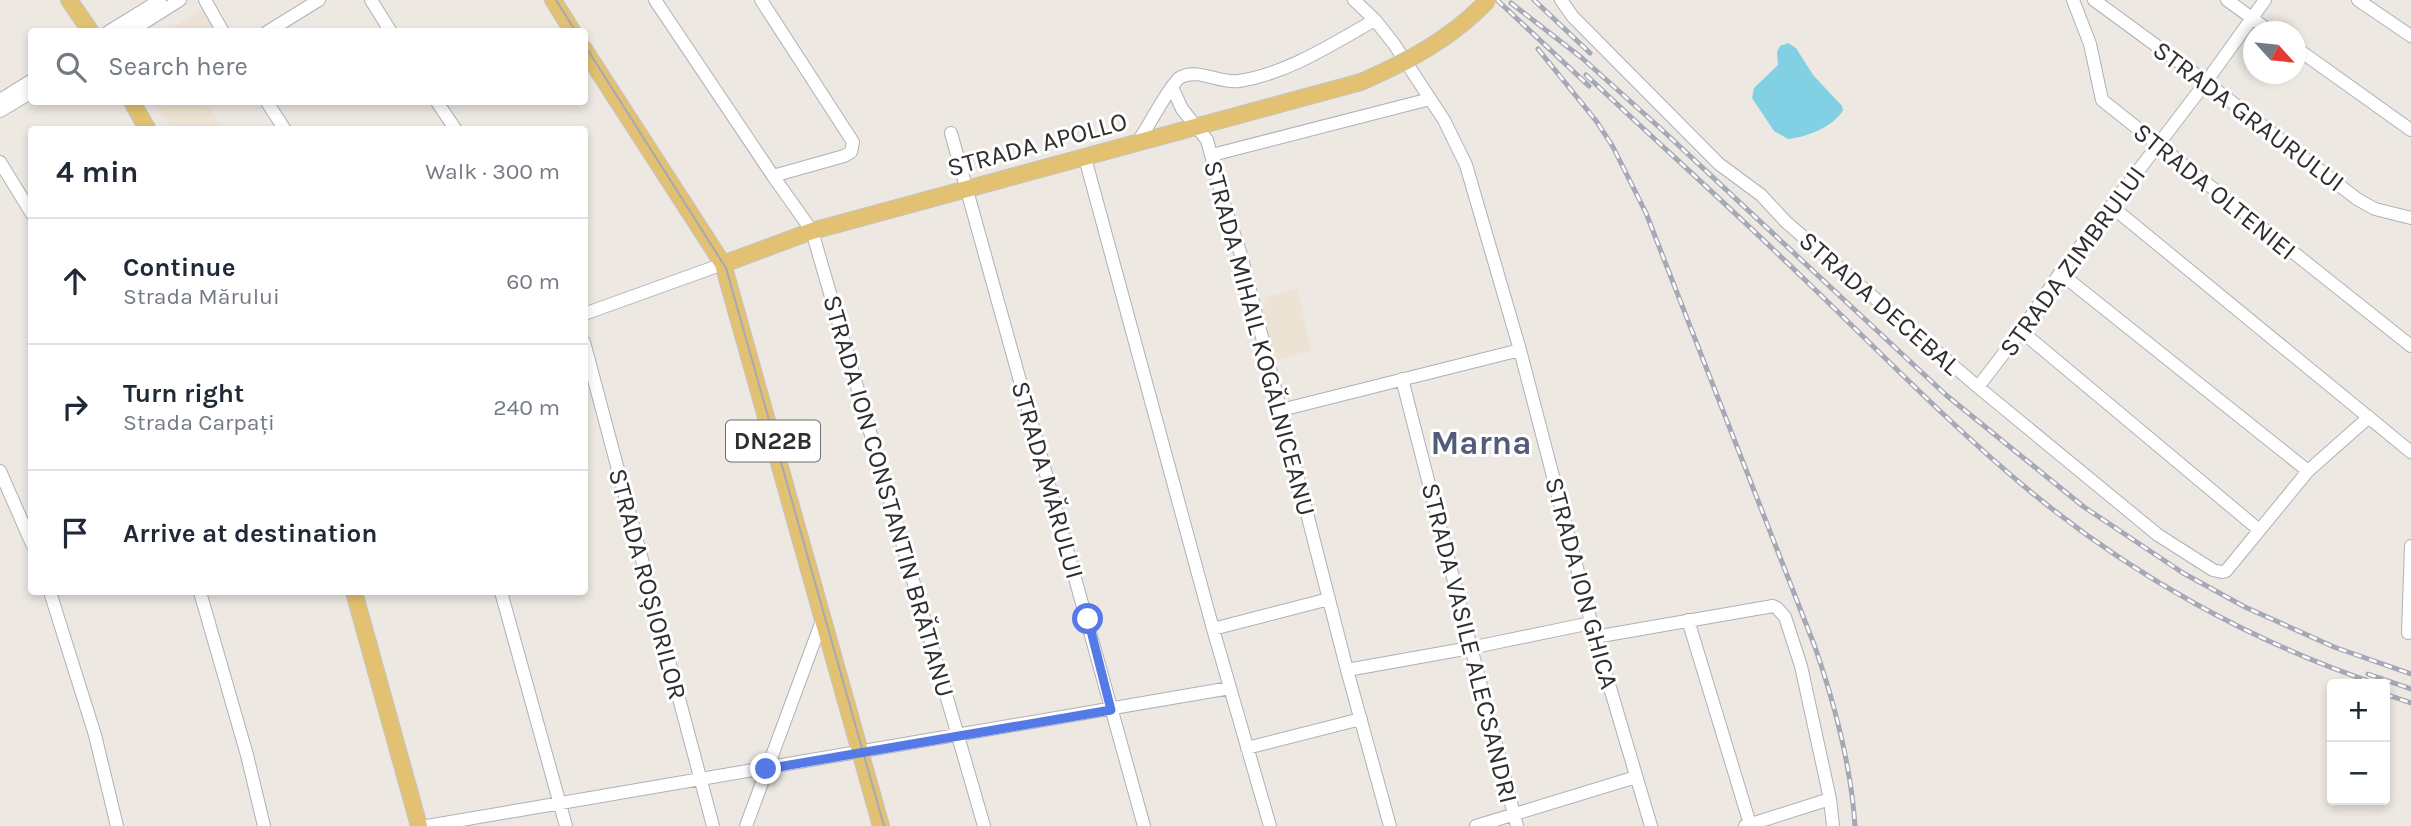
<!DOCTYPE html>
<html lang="en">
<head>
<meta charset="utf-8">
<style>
	body { margin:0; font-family:Karla,sans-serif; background:#f6f6f7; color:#1f2937 }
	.controls { position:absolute; right:21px; bottom:21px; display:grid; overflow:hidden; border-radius:7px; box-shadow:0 4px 10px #0003 }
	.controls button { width:63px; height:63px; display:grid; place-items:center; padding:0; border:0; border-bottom:2px solid #e0e1e3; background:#fff; color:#1f2937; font:35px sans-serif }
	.compass { position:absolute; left:2243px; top:21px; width:63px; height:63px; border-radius:50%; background:#fff; box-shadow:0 4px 10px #0003; rotate:117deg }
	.stop { position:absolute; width:21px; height:21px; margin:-16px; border:5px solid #557ae7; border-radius:50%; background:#fff }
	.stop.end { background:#557ae7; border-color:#fff; box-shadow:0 2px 7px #0008 }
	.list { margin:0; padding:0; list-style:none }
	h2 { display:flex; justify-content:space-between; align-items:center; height:91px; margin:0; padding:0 28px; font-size:30px }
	h2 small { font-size:23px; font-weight:400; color:#747a83 }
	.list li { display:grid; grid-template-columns:46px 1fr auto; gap:21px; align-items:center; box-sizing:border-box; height:126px; padding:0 28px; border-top:2px solid #e0e1e3 }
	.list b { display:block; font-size:26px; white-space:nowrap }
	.list p { margin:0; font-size:23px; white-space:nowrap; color:#747a83 }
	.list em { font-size:23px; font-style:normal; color:#747a83 }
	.icon { flex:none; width:38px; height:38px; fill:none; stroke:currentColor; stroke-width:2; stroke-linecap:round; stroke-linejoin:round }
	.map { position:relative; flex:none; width:2411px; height:826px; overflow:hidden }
	.search { position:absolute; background:#fff; box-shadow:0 4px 10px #0003; left:28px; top:28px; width:560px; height:77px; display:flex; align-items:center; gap:18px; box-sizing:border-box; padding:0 24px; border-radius:7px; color:#747a83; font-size:26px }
	.panel { position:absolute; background:#fff; box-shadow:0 4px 10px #0003; left:28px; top:126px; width:560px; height:469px; border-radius:7px }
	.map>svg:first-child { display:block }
</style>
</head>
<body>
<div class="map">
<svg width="2411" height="826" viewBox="0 0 2411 826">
	<rect width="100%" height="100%" fill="#ede8e2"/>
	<path fill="#ede3d4" d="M205,8l14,24h-53z
		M154,102h51l15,24 -5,3h-44z
		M1297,289l14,61 -37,11 -13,-48 5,-8 -2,-7z"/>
	<path fill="#81d0e3" d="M1788,43l8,5 17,27 29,31 1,4c-8,16 -38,28 -55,29l-14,-8 -22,-33 2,-10 24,-23 -1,-13 3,-6z"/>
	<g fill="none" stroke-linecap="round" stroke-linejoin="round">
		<defs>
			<path id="minor" d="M205,0l18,32
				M371,0l20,32
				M655,0l118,176 39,55 172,595
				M761,0l92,142 -2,10 -7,4 -71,20
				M1354,0l21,20 19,24 50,76 22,45 54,185 75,287 56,189
				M1561,0l12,17 146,147 42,31 25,27 192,165 180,148 55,35 9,2 4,-1 82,-100 61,-54
				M2073,0l17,44 12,56 309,246
				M2094,0l112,82 151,117 18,10 36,9
				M2227,0l44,32
				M2358,0l53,36
				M108,32l52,-32
				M129,32l51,-32
				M267,32l52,-32
				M2296,48l115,82
				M1172,87l10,22 25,31 18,67 16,48 106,415 43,156
				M0,100l32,-20
				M267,102l18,28
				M437,102l19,28
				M0,111l32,-19
				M951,133l193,693
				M1137,143c9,-12 35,-62 44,-66 18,-9 39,7 58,4 50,-8 93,-37 136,-61
				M1212,155l218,-56
				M1085,158l128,471 57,197
				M0,162l32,52
				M2111,206l300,246
				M2060,273l248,198
				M584,314l139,-50
				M2021,331l237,198
				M584,342l129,484
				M1402,379l115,447
				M1978,387l43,-56 39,-58 146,-191 59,-82
				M1281,410l239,-60
				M0,471l32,73
				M50,592l45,143 22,91
				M200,592l47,163 17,71
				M501,592l65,234
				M1688,620l62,204
				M1213,629l116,-30
				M2408,633l3,-87
				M1595,637l178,-31 4,2 8,9 16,49 29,133 3,27
				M1347,670l123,-22 121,-25
				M1247,748l114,-29
				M427,826l803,-138
				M746,826l77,-208
				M1476,826l160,-49
				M1745,826l85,-27"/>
			<path id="major" d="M69,0l22,32
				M553,0l20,32
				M584,49l139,215 158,562
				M132,102l16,28
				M723,264l89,-33 549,-149
				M354,592l65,234"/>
		</defs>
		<use href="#minor" stroke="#aeb1b8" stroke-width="14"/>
		<use href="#major" stroke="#c4c4c4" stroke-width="18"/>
		<use href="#minor" stroke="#fff" stroke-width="12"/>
		<use href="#major" stroke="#e3c172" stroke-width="16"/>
		<path stroke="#a5a8b5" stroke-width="2" d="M556,0l20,32
			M584,44l142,224 158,558"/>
		<defs>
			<path id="rail" d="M1497,0l92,86
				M1534,0l56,53
				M1511,3l71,55 78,70 286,267 138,112 99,66 62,34 89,40 77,27
				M1538,49l59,73 16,25 33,66 169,434c20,58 36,118 40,179
				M1586,75c72,68 146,134 217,203 75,72 148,148 228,214 102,84 221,150 346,192
				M2368,674l43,15
				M2385,694l26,9"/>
		</defs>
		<use href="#rail" stroke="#a5a8b5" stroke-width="5"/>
		<use href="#rail" stroke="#fff" stroke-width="2.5" stroke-dasharray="8" stroke-linecap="butt"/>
		<defs>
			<path id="major-bridge" d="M1361,82c48,-21 91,-44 127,-82"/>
		</defs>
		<use href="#major-bridge" stroke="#c4c4c4" stroke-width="18" stroke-linecap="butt"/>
		<use href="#major-bridge" stroke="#e3c172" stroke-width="16"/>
	</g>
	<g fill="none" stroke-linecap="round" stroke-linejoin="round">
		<path stroke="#557ae7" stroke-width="9" d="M766,769l345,-59 -23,-91"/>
	</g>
	<g text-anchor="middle" stroke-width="6" stroke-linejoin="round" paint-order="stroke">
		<rect fill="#fff" stroke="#6d6d6d" stroke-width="2" x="726" y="420.5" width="94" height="41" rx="5"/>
		<g font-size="24" font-weight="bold" fill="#2e2e2e">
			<text x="773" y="449">DN22B</text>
		</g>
		<g font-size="26" fill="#2e2e2e" stroke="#fff">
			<text transform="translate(2249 116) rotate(37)" y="9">STRADA GRAURULUI</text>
			<text transform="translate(1037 144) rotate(-15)" y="9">STRADA APOLLO</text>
			<text transform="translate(2215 191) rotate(39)" y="9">STRADA OLTENIEI</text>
			<text transform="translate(2072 261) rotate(-54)" y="9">STRADA ZIMBRULUI</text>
			<text transform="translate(1880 303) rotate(41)" y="9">STRADA DECEBAL</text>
			<text transform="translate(1260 338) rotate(75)" y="9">STRADA MIHAIL KOGĂLNICEANU</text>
			<text transform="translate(1048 480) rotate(74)" y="9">STRADA MĂRULUI</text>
			<text transform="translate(889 496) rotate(74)" y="9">STRADA ION CONSTANTIN BRĂTIANU</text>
			<text transform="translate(1582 583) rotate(75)" y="9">STRADA ION GHICA</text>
			<text transform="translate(648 584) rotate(75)" y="9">STRADA ROȘIORILOR</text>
			<text transform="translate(1470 643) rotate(76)" y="9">STRADA VASILE ALECSANDRI</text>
		</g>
		<g font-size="33" font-weight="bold" fill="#525c7a" stroke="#fff">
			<text x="1481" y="454">Marna</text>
		</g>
	</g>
</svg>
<div class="controls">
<button>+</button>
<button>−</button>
</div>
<svg class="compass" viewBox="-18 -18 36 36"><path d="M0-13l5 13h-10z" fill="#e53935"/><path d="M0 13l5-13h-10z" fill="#747a83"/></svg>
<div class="stop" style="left:1088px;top:619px"></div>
<div class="stop end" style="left:766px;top:769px"></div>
<div class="search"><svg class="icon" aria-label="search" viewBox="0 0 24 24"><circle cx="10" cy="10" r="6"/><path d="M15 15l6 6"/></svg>Search here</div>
<section class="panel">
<h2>4 min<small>Walk · 300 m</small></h2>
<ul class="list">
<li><svg class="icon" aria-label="ahead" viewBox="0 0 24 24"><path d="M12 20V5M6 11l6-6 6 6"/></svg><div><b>Continue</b><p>Strada Mărului</p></div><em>60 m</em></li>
<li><svg class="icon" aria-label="right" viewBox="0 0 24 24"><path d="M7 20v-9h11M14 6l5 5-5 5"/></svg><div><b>Turn right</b><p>Strada Carpați</p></div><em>240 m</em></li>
<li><svg class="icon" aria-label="arrive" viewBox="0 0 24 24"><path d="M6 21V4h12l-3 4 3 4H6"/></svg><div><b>Arrive at destination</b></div></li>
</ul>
</section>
</div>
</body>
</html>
